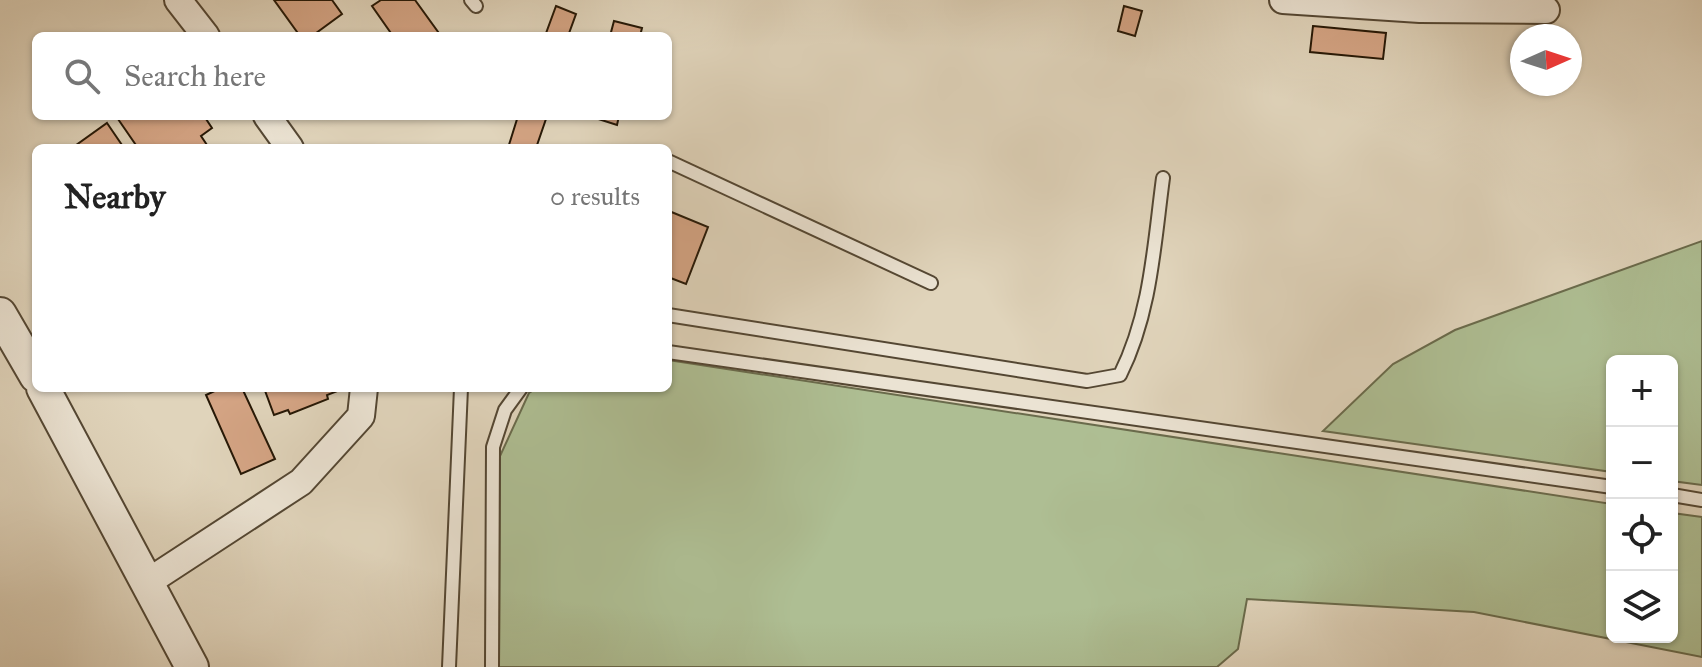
<!DOCTYPE html>
<html lang="en">
<head>
<meta charset="utf-8">
<style>
	body { margin:0; font-family:"IM FELL Great Primer",serif; background:#f2f2f2; color:#222 }
	.controls { position:absolute; right:24px; bottom:24px; display:grid; overflow:hidden; border-radius:12px; box-shadow:0 2px 6px #0004 }
	.controls button { width:72px; height:72px; display:grid; place-items:center; padding:0; border:0; border-bottom:2px solid #e0e0e0; background:#fff; color:#222; font:40px sans-serif }
	.compass { position:absolute; left:1510px; top:24px; width:72px; height:72px; border-radius:50%; background:#fff; box-shadow:0 2px 6px #0004; rotate:87deg }
	.list { margin:0; padding:0; list-style:none }
	h2 { display:flex; justify-content:space-between; align-items:center; height:104px; margin:0; padding:0 32px; font-size:34px }
	h2 small { font-size:26px; font-weight:400; color:#767676 }
	.icon { flex:none; width:44px; height:44px; fill:none; stroke:currentColor; stroke-width:2; stroke-linecap:round; stroke-linejoin:round }
	.map { position:relative; flex:none; width:1702px; height:667px; overflow:hidden }
	.search { position:absolute; background:#fff; box-shadow:0 2px 6px #0004; left:32px; top:32px; width:640px; height:88px; display:flex; align-items:center; gap:20px; box-sizing:border-box; padding:0 28px; border-radius:12px; color:#767676; font-size:30px }
	.panel { position:absolute; background:#fff; box-shadow:0 2px 6px #0004; left:32px; top:144px; width:640px; height:248px; border-radius:12px }
	.map>svg:first-child { display:block }
</style>
</head>
<body>
<div class="map">
<svg width="1702" height="667" viewBox="0 0 1702 667">
	<rect width="100%" height="100%" fill="#e0d4bb"/>
	<filter id="stains"><feTurbulence type="fractalNoise" baseFrequency=".0025" numOctaves="4"/><feColorMatrix values="0 0 0 0 .2 0 0 0 0 .09 0 0 0 0 .02 0 0 0 .5 -.17"/></filter>
	<radialGradient id="worn" r=".72"><stop offset=".6" stop-color="#630" stop-opacity="0"/><stop offset="1" stop-color="#630" stop-opacity=".3"/></radialGradient>
	<path fill="#aebe93" stroke="#6a6b4c" stroke-width="2" d="M1702,241v244l-30,-4v-120h-60v111l-289,-41 70,-67 62,-34z
		M668,360l944,144v133h60v-124l30,4v140l-228,-45 -227,-13 -9,50 -21,18h-718l1,-211 29,-63 8,-5h131z"/>
	<path fill="#d4a484" stroke="#261806" stroke-width="2" d="M274,0h58l10,14 -30,22h-12z
		M381,0h34l26,36h-48l-21,-30z
		M556,6l20,8 -8,22h-23z
		M1124,6l18,5 -7,25 -17,-5z
		M614,21l28,7 -2,8h-30z
		M1313,26l73,7 -3,26 -73,-7z
		M122,116h82l8,12 -11,8 8,12h-71l-20,-29z
		M518,116h29l-11,32h-28z
		M589,116h30l-2,9z
		M107,123l17,25h-52z
		M669,211l39,16 -22,57 -18,-7z
		M221,388h21l33,71 -34,15 -35,-79z
		M264,388h75l1,2 -13,5 1,4 -38,15 -2,-4 -14,5z"/>
	<g fill="none" stroke-linecap="round" stroke-linejoin="round">
		<defs>
			<path id="service" d="M471,0l5,6
				M668,161l263,122
				M668,315l419,66 33,-6c31,-62 34,-130 43,-197
				M668,352l944,135
				M1672,495l30,5
				M449,667l12,-279
				M492,667l1,-220 12,-37 16,-22"/>
			<path id="minor" d="M178,0l28,36
				M1283,0l137,9 126,1
				M267,116l23,32
				M148,582l153,-100 60,-66 3,-28"/>
			<path id="tertiary" d="M0,314l36,62
				M43,388l149,279"/>
		</defs>
		<use href="#service" stroke="#544733" stroke-width="16"/>
		<use href="#minor" stroke="#544733" stroke-width="30"/>
		<use href="#tertiary" stroke="#544733" stroke-width="36"/>
		<use href="#service" stroke="#ebe3d3" stroke-width="12"/>
		<use href="#minor" stroke="#ebe3d3" stroke-width="26"/>
		<use href="#tertiary" stroke="#ebe3d3" stroke-width="32"/>
	</g>
	<rect width="100%" height="100%" filter="url(#stains)"/>
	<rect width="100%" height="100%" fill="url(#worn)"/>
</svg>
<div class="controls">
<button>+</button>
<button>−</button>
<button><svg class="icon" aria-label="locate" viewBox="0 0 24 24"><circle cx="12" cy="12" r="6"/><path d="M12 2v4M12 18v4M2 12h4M18 12h4"/></svg></button>
<button><svg class="icon" aria-label="layers" viewBox="0 0 24 24"><path d="M12 4l9 5-9 5-9-5zM3 14l9 5 9-5"/></svg></button>
</div>
<svg class="compass" viewBox="-18 -18 36 36"><path d="M0-13l5 13h-10z" fill="#e53935"/><path d="M0 13l5-13h-10z" fill="#767676"/></svg>
<div class="search"><svg class="icon" aria-label="search" viewBox="0 0 24 24"><circle cx="10" cy="10" r="6"/><path d="M15 15l6 6"/></svg>Search here</div>
<section class="panel">
<h2>Nearby<small>0 results</small></h2>
<ul class="list">
</ul>
</section>
</div>
</body>
</html>
